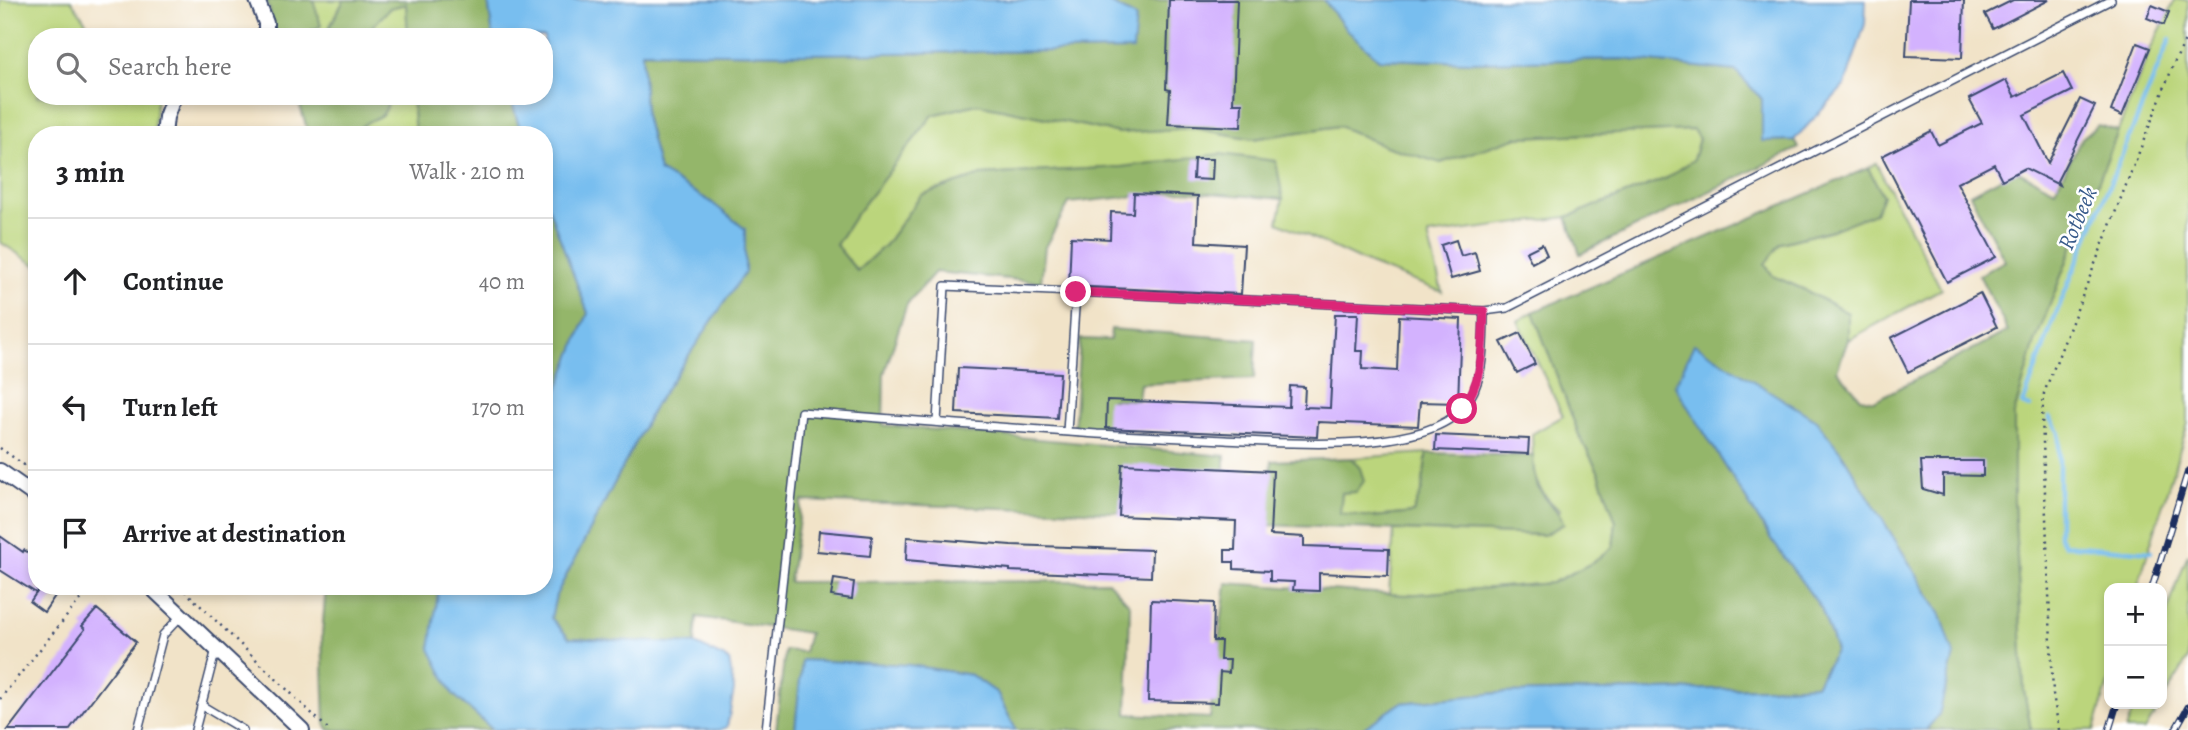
<!DOCTYPE html>
<html lang="en">
<head>
<meta charset="utf-8">
<style>
	body { margin:0; font-family:Alegreya,serif; background:#f2f2f2; color:#202124 }
	.controls { position:absolute; right:21px; bottom:21px; display:grid; overflow:hidden; border-radius:14px; box-shadow:0 4px 10px #0003 }
	.controls button { width:63px; height:63px; display:grid; place-items:center; padding:0; border:0; border-bottom:2px solid #e0e0e0; background:#fff; color:#202124; font:35px sans-serif }
	.stop { position:absolute; width:21px; height:21px; margin:-16px; border:5px solid #db2777; border-radius:50%; background:#fff }
	.stop.end { background:#db2777; border-color:#fff; box-shadow:0 2px 7px #0008 }
	.list { margin:0; padding:0; list-style:none }
	h2 { display:flex; justify-content:space-between; align-items:center; height:91px; margin:0; padding:0 28px; font-size:30px }
	h2 small { font-size:23px; font-weight:400; color:#757577 }
	.list li { display:grid; grid-template-columns:46px 1fr auto; gap:21px; align-items:center; box-sizing:border-box; height:126px; padding:0 28px; border-top:2px solid #e0e0e0 }
	.list b { display:block; font-size:26px; white-space:nowrap }
	.list em { font-size:23px; font-style:normal; color:#757577 }
	.icon { flex:none; width:38px; height:38px; fill:none; stroke:currentColor; stroke-width:2; stroke-linecap:round; stroke-linejoin:round }
	.map { position:relative; flex:none; width:2188px; height:730px; overflow:hidden }
	.search { position:absolute; background:#fff; box-shadow:0 4px 10px #0003; left:28px; top:28px; width:525px; height:77px; display:flex; align-items:center; gap:18px; box-sizing:border-box; padding:0 24px; border-radius:28px; color:#757577; font-size:26px }
	.panel { position:absolute; background:#fff; box-shadow:0 4px 10px #0003; left:28px; top:126px; width:525px; height:469px; border-radius:28px }
	.map>svg:first-child { display:block }
</style>
</head>
<body>
<div class="map">
<svg width="2188" height="730" viewBox="0 0 2188 730">
	<rect width="100%" height="100%" fill="#fff"/>
	<filter id="ink" filterUnits="userSpaceOnUse"><feTurbulence type="fractalNoise" baseFrequency=".0143" numOctaves="2"/><feDisplacementMap in="SourceGraphic" scale="14" xChannelSelector="R" yChannelSelector="G"/><feConvolveMatrix kernelMatrix="1 2 1 2 8 2 1 2 1" color-interpolation-filters="sRGB"/></filter>
	<filter id="wash" filterUnits="userSpaceOnUse"><feTurbulence type="fractalNoise" baseFrequency=".00686" numOctaves="4" result="noise"/><feDisplacementMap in="SourceGraphic" scale="28" xChannelSelector="R" yChannelSelector="G"/><feGaussianBlur stdDeviation="1.57" result="paint"/><feColorMatrix in="noise" values="0 0 0 0 0 0 0 0 0 0 0 0 0 0 0 0 0 1.4 0 .05"/><feComposite in="paint" operator="in"/></filter>
	<g filter="url(#wash)">
		<rect width="100%" height="100%" fill="#f1e3c8"/>
		<path fill="#bbd57b" stroke="#6b826c" stroke-width="2" d="M0,0h71l25,37h-59v59h120l-4,39h-116v131l-37,-24z
			M313,0h31l-16,30 1,7h-31l23,-12z
			M2175,0h13v423l-51,165h-28v92l-15,50h-63l-7,-40 -10,-189v-87l20,-69 116,-295z
			M406,4l2,33h-51l14,-9 19,-20z
			M389,96h23l3,39h-53l-1,-8 26,-20z
			M977,104l142,29 74,-5 60,11 86,-13 46,20 56,17 77,-26 175,-7 6,8 -6,22 -26,18 -100,39 -139,18 14,57 -73,-28 -91,-42 5,-23 -162,-32 -140,8 -60,20 -36,50 -28,26 -21,-26 18,-28 79,-102z
			M1876,163l65,126 -93,51v-27l-43,-23 -32,-14 -8,-13 16,-20 51,-13 51,-34 -15,-28z
			M1533,312l46,123 20,38 17,49 -3,25 -19,15 -42,21 -147,12 -16,-1 5,-64 150,5 16,-24c-31,-28 -26,-38 -28,-77l31,-18 -45,-95z
			M1427,453l-5,37 -9,23 -40,4 -34,-3 3,-21 18,-25 -9,-10z
			M2188,553v106l-26,42v-74z
			M2135,704h25l-15,26h-19z"/>
		<path fill="#94b66b" stroke="#587264" stroke-width="2" d="M266,0h47l8,26 -23,11h-26l-2,-26z
			M344,0h144l5,37h-85l-2,-33 -16,4 -19,20 -14,9h-27l-2,-7z
			M1104,0h220l22,29 33,30 92,3 151,-3 114,12 26,28 1,42 31,-1 5,8 -219,106 -13,-37 100,-39 26,-18 6,-21 -6,-9 -175,7 -77,26 -56,-17 -46,-20 -86,13 -60,-11 -74,5 -142,-29 -44,11 -79,102 -18,28 21,26 28,-26 36,-50 60,-20 140,-8 99,-13 56,7 7,38 -99,-8 -115,12 -24,44 -4,35 -106,-10 -28,32 -23,70 -1,51 342,31v60l-423,-15 -13,81 319,-1 22,24 -3,109 83,4 16,-135 179,12 147,-12 42,-21 19,-15 3,-25 -17,-49 -20,-38 -46,-123 335,-144 15,28 -8,17 -43,17 -51,13 -16,21 8,12 32,14 43,23v27l-11,30 24,28 13,3 134,-70 -29,-56 26,-14 -35,-67 46,-24 39,20 27,-52 16,-13 20,6 -84,214 -20,69v87l10,189 7,40h-105l13,-16 14,-59 -12,-40 -98,-160 -168,-69 96,153 50,69 15,42 -20,35 -49,3 -269,5 -97,10 -40,27h-345l-19,-37 -26,-18 -62,-10 -106,-4 -8,69h-19l9,-80 19,2 5,-19 -112,-16 -2,27 -126,-6 -18,-20 5,-23 99,-190 90,-133v-43l-34,-27 -52,-31 -14,-56 -3,-63 161,2 329,-4 4,-33z
			M297,96h92c-4,29 -14,17 -28,31l1,8h-53z
			M412,96h98l12,39h-107z
			M544,196l44,117 -34,86 -10,16z
			M1111,329l145,11 -2,39 -114,5 -2,16 -27,-1 -1,31 -36,1 6,-92 30,1z
			M1427,453l106,3c1,9 0,21 4,29 7,16 21,22 27,39l-20,11 -280,-10 8,-64 79,-3 9,10 4,13 -8,11 -14,1 -2,20 33,4 40,-4 9,-24z
			M326,586h113l-8,63 22,45 40,36h-164l-4,-6 -3,-90z"/>
		<path fill="#78beef" stroke="#4a76a6" stroke-width="2" d="M488,0h616l32,17 -3,33 -330,4 -161,-2 3,63 14,56 52,31 34,27v43l-90,133 -99,190 -5,23 18,20 126,6 34,16 5,30 -7,37 -8,3h-226l-40,-36 -23,-45 9,-63h105v-171l10,-16 34,-86 -44,-117v-61h-22l-12,-39h34v-59h-51z
			M1324,0h542l-1,24 -20,61 -51,55 -32,1v-42l-26,-28 -114,-12 -151,3 -92,-3 -33,-30z
			M1694,344l122,76 27,35 98,160 13,40 -15,59 -13,16h-565l40,-27 97,-10 269,-5 49,-3 20,-35 -15,-42 -50,-69 -96,-153z
			M802,660l107,5 62,10 26,18 19,37h-221z"/>
		<g fill="none" stroke-linecap="round" stroke-linejoin="round">
			<path stroke="#78beef" stroke-width="4.5" d="M2030,407l-7,-3 30,-83 117,-282
				M2049,417l10,15v104l5,9 87,7"/>
		</g>
		<g id="blocks">
			<path fill="#d3b2fe" d="M1169,0h68l-4,103h9l-1,24 -73,-3 2,-34 -4,-1z
				M1909,0h55l-2,58 -56,-2z
				M2013,0h36l-56,29 -8,-15z
				M2152,5l17,7 -5,13 -17,-7z
				M2137,43l13,5 -28,68 -11,-5z
				M2063,73l9,18 -48,24 24,48 32,-64 15,7 -38,75 2,4 -34,-17 -23,12 -8,-16 -37,19 39,74 -49,25 -65,-126 49,-25 7,14 44,-22 -13,-24 37,-19 9,17z
				M1194,159h19l-1,21 -19,-1z
				M1134,193l64,3 -2,46 48,3 -3,49 -172,-8 2,-49 39,2 1,-27 22,1z
				M1456,240l5,16 14,-4 5,19 -29,8 -10,-34z
				M1542,244l5,11 -15,8 -6,-11z
				M1980,293l17,34 -89,45 -17,-34z
				M1335,314h23l-2,37h7l-1,18 35,2 2,-55 62,3 -3,84 -38,-1 -2,24 -100,-4 -1,15 -211,-9 1,-28 182,7 1,-21 15,1 -1,20 26,1z
				M1520,333l15,31 -18,9 -16,-31z
				M958,368l102,5 -3,45 -101,-5z
				M1436,435l93,4 -1,15 -93,-4z
				M1921,461h62v15l-40,-1v20l-20,-6z
				M1122,464l151,7 -3,64 34,2v9l85,3 -1,27 -69,-3v18l-26,-1 1,-8 -24,-1v-10l-36,-2v-7h-9v-12h10l1,-29 -117,-5z
				M819,531l53,5 -2,20 -53,-5z
				M0,536l23,16 1,-2 13,8v34l4,-6h18l-6,9 2,1 -11,16 -14,-10 6,-9 -36,-23z
				M907,537l104,8 141,5 -1,27 -141,-6v-2l-104,-9z
				M834,579l20,3 -2,17 -21,-3z
				M1151,600l63,3 -1,38h8l-1,19h10l-1,13 -9,-1 -2,31 -70,-2z
				M97,609l39,33 -67,88h-61l77,-101 -3,-3z"/>
		</g>
	</g>
	<g filter="url(#ink)">
		<use href="#blocks" fill-opacity="0" stroke="#3b4a6e" stroke-width="2"/>
		<g fill="none" stroke-linecap="round" stroke-linejoin="round">
			<defs>
				<path id="service" d="M1484,311l23,-3 604,-308
					M1067,432l9,-140
					M201,705l42,25
					M138,730l25,-95 18,-19
					M195,730l21,-81
					M766,730l35,-318c99,8 197,15 296,22 43,2 86,4 128,6 58,3 197,15 238,-32 23,-26 20,-66 21,-97l-539,-25 -8,136"/>
				<path id="minor" d="M257,0l9,23v14
					M164,135l2,-18 8,-21
					M0,471l37,26
					M150,586l152,144"/>
			</defs>
			<use href="#service" stroke="#3b4a6e" stroke-width="10"/>
			<use href="#minor" stroke="#3b4a6e" stroke-width="18"/>
			<path stroke="#3b4a6e" stroke-width="2.5" stroke-dasharray="2 5" stroke-linecap="butt" d="M0,448l37,26
				M180,586l149,144
				M0,699l91,-113
				M2059,730l-6,-36 -11,-277 2,-24 131,-332 13,-26"/>
			<use href="#service" stroke="#fff" stroke-width="7"/>
			<use href="#minor" stroke="#fff" stroke-width="14"/>
			<defs>
				<path id="rail" d="M2152,588l36,-117
					M2109,730l8,-26
					M2175,730l13,-23"/>
			</defs>
			<use href="#rail" stroke="#1b2f5e" stroke-width="7"/>
			<use href="#rail" stroke="#fff" stroke-width="4.5" stroke-dasharray="13" stroke-linecap="butt"/>
		</g>
	</g>
	<g fill="none" stroke-linecap="round" stroke-linejoin="round" filter="url(#ink)">
		<path stroke="#db2777" stroke-width="9" d="M1076,292l408,19c-2,35 0,69 -22,98"/>
	</g>
	<g text-anchor="middle" stroke-width="5" stroke-linejoin="round" paint-order="stroke">
		<g font-size="23" font-style="italic" fill="#375a8a" stroke="#fff">
			<text transform="translate(2077 218) rotate(-67)" y="8">Rotbeek</text>
		</g>
	</g>
</svg>
<div class="controls">
<button>+</button>
<button>−</button>
</div>
<div class="stop" style="left:1462px;top:409px"></div>
<div class="stop end" style="left:1076px;top:292px"></div>
<div class="search"><svg class="icon" aria-label="search" viewBox="0 0 24 24"><circle cx="10" cy="10" r="6"/><path d="M15 15l6 6"/></svg>Search here</div>
<section class="panel">
<h2>3 min<small>Walk · 210 m</small></h2>
<ul class="list">
<li><svg class="icon" aria-label="ahead" viewBox="0 0 24 24"><path d="M12 20V5M6 11l6-6 6 6"/></svg><div><b>Continue</b></div><em>40 m</em></li>
<li><svg class="icon" aria-label="left" viewBox="0 0 24 24"><path d="M17 20v-9H6M10 6l-5 5 5 5"/></svg><div><b>Turn left</b></div><em>170 m</em></li>
<li><svg class="icon" aria-label="arrive" viewBox="0 0 24 24"><path d="M6 21V4h12l-3 4 3 4H6"/></svg><div><b>Arrive at destination</b></div></li>
</ul>
</section>
</div>
</body>
</html>
